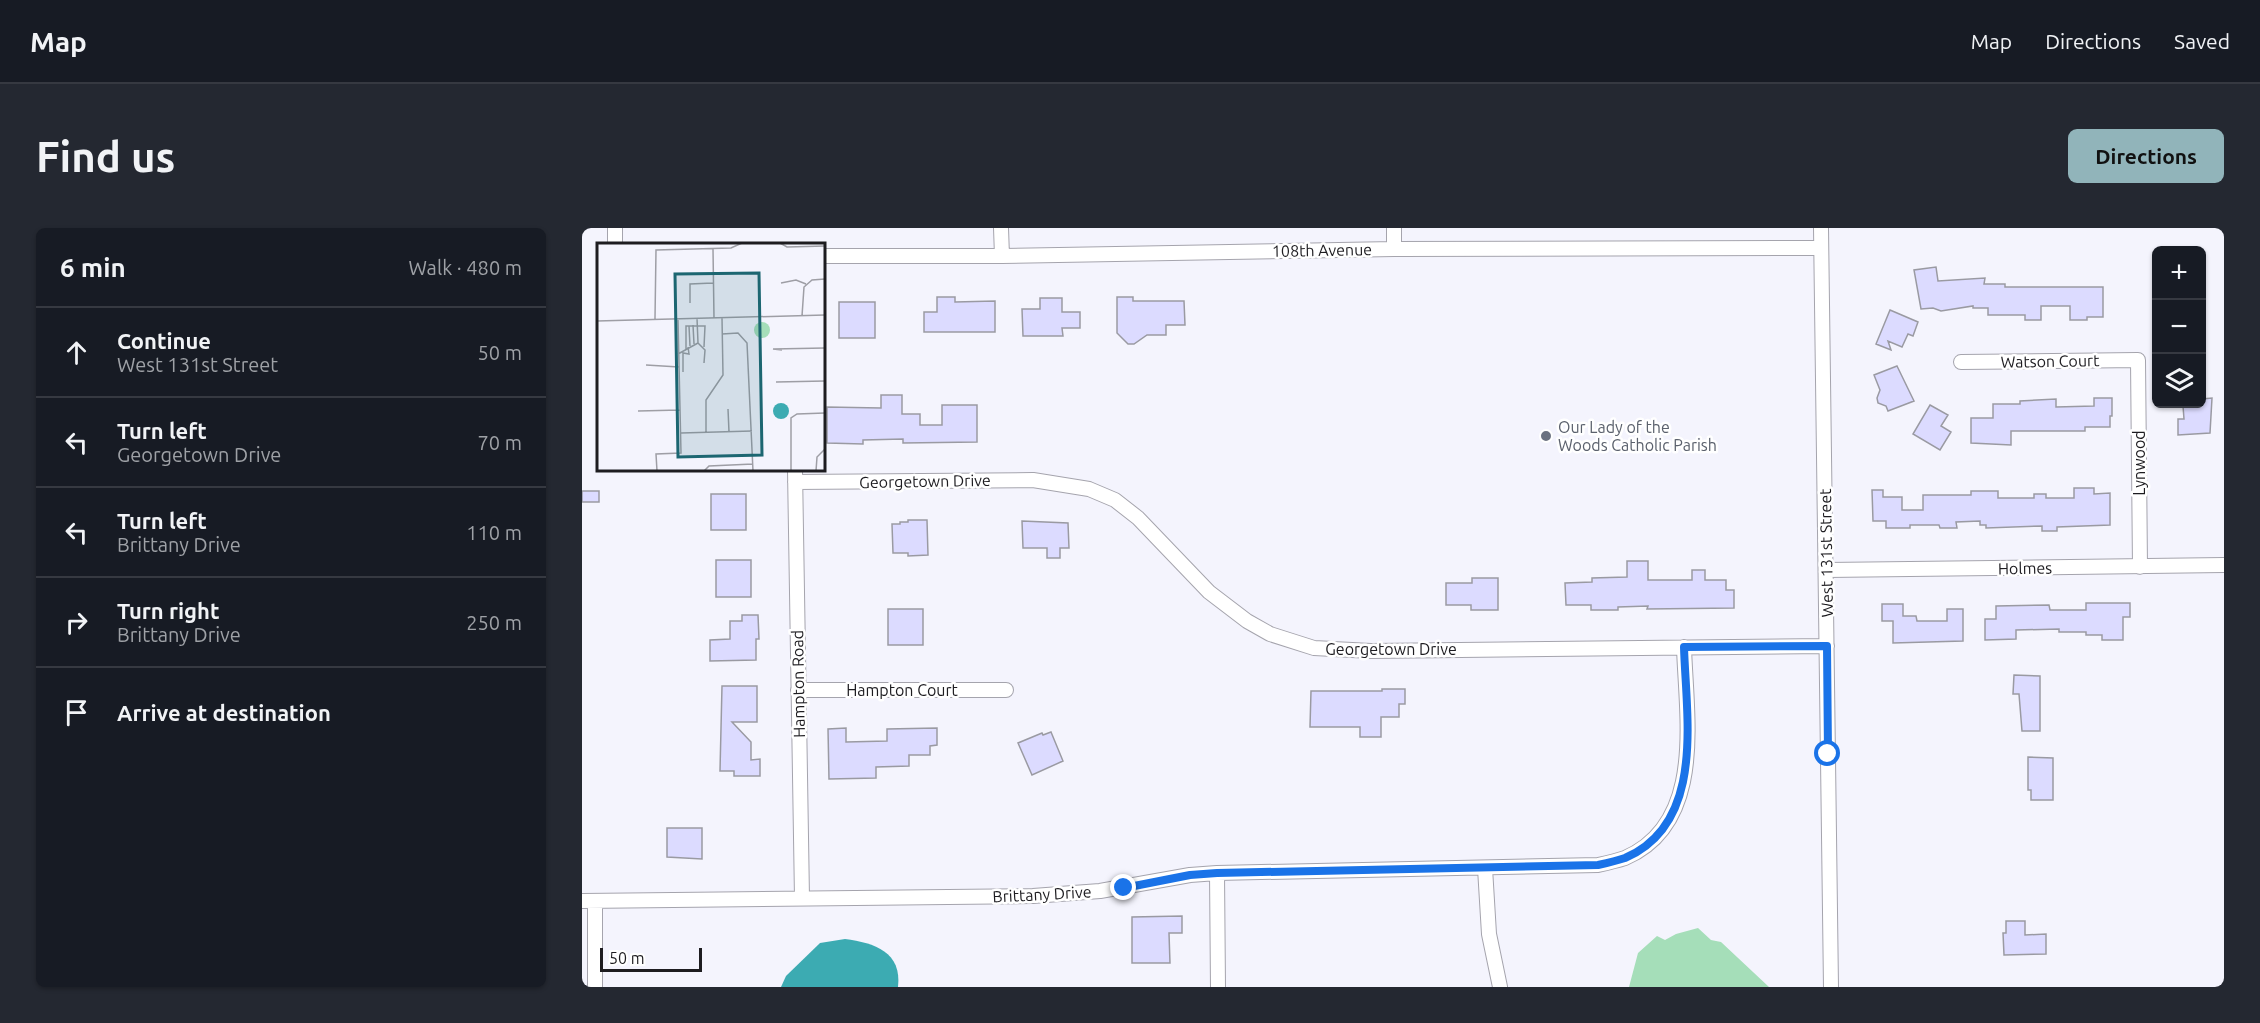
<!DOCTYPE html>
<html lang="en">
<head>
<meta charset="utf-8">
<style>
	body { margin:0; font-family:Ubuntu,sans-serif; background:#242831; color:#f1f3f6 }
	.controls { position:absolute; right:18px; top:18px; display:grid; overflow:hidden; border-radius:9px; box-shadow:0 2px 4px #0004 }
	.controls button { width:54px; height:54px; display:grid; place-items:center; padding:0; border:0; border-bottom:2px solid #363941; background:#171b24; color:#f1f3f6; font:30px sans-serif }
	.scale { position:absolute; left:18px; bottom:15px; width:102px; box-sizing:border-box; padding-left:6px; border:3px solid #1d1c20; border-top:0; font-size:16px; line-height:21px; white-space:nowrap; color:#1d1c20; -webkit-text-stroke:4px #fff; paint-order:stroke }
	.stop { position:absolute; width:18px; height:18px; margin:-14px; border:4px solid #1a73e8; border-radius:50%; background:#fff }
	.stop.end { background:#1a73e8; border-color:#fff; box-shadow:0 2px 6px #0008 }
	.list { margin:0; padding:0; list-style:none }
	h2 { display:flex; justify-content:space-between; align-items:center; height:78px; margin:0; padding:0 24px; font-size:26px }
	h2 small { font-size:20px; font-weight:400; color:#9ea1a6 }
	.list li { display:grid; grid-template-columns:39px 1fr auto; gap:18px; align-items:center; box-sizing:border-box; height:90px; padding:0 24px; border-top:2px solid #363941 }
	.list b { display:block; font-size:22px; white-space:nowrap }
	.list p { margin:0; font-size:20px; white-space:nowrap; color:#9ea1a6 }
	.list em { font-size:20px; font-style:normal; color:#9ea1a6 }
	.icon { flex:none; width:33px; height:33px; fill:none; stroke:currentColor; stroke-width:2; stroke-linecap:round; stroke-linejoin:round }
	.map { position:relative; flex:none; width:1642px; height:759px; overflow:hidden; border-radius:9px }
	header { display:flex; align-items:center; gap:36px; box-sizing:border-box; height:84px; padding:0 30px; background:#171b24; border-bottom:2px solid #363941 }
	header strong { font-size:28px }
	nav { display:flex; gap:33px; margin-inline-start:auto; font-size:21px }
	.intro { display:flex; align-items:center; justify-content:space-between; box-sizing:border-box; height:144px; padding:0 36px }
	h1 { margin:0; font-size:42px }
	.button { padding:15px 27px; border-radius:9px; background:#91b4ba; color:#111; font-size:21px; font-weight:700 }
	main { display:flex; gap:36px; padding:0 36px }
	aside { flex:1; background:#171b24; border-radius:9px; box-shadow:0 2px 4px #0004 }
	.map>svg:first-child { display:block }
</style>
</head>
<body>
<header>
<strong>Map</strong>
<nav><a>Map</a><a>Directions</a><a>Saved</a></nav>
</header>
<div class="intro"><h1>Find us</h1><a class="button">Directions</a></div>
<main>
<aside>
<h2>6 min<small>Walk · 480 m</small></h2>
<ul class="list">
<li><svg class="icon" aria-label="ahead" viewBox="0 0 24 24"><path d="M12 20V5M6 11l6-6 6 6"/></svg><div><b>Continue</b><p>West 131st Street</p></div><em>50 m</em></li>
<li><svg class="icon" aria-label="left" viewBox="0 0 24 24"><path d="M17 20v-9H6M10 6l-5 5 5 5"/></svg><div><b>Turn left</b><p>Georgetown Drive</p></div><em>70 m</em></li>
<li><svg class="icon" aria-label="left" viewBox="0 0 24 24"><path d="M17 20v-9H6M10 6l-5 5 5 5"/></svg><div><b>Turn left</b><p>Brittany Drive</p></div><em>110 m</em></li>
<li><svg class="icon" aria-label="right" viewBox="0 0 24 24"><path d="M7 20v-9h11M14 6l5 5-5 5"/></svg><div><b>Turn right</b><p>Brittany Drive</p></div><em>250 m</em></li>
<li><svg class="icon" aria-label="arrive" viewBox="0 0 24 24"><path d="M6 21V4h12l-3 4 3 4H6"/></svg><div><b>Arrive at destination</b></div></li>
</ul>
</aside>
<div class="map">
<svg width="1642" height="759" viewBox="0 0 1642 759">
	<rect width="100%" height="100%" fill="#f4f4fd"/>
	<path fill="#a5deb9" d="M1116,700l13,12 10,2 48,45h-140l9,-34 19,-17 8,4 11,-6z"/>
	<path fill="#3cabb2" d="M263,711c30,4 57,13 53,48h-117l5,-11 34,-33z"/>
	<path fill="#dcdbff" stroke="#9a9aa2" stroke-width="1.5" d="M1354,39l2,14 47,-3 -1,6h21v3h98v30h-16v3h-17v-14h-29v14h-16v-5h-37v-7h-15v-2l-32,5 -8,-3 -12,1 -7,-39z
		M355,69h18v5l40,-1v31h-71v-20h13z
		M535,69h16v4h51l1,24h-19v10h-19l-13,9h-6l-11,-11z
		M458,70h22v14h18v16h-18l1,8h-40l-1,-27h18z
		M257,74h36v36h-36z
		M1308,82l28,12 -5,14 -5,-2 -6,13 -14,-6 3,9 -15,-6z
		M1315,138l17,35 -26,10 -2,-5 -8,-3 -1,-5 3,-8 -6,-15z
		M299,167h21v19h18v11h22v-20h35v37l-74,1v-4l-40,1v4l-36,-1v-36l54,1z
		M1512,170h18v18h-2v11h-25v4h-74v14l-40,-2v-25h22v-14h27v-3l36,-2v8l38,-1z
		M1630,170l-2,35 -32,2v-16h6l-1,-13h3v-2h16v-5z
		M1348,177l18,10 -7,11 10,6 -11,18 -27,-16z
		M1492,260h20v6l16,-1v32l-53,2v4h-15v-5l-56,2v-3h-6v-4l-24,1 1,6h-17l-1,-3h-29v3h-24v-7h-13l-1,-31h11v7h19v13h21v-15h48v-4h27v7h36v-4h12v4h28z
		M0,263h17v11h-17z
		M129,266h35v36h-35z
		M326,292h19l1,35 -20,1v-3h-15l-1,-29h8v-2h8z
		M440,293l46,2 1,25h-9v10h-13v-10h-24z
		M134,332h35v37h-35z
		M1045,333h21v19h44v-10h13v10h21v10h8v18l-87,1 1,-3 -30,1v3h-27v-5h-25l-1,-22 27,-1v-4l35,-1z
		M890,350h26v32h-27v-5h-25v-22h26z
		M1504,375h44v14h-7v23h-21v-5h-16v-3h-27v-3l-43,1v9l-31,1v-21h11v-13l53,-1 1,5h36z
		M1300,376h21v12h13l1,5h30v-12h16v32l-70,2v-22h-11z
		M306,381h35v36h-35z
		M160,387h16l1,24h-3v21l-46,1v-21l20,-1v-18h12z
		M1432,447l26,1v55h-18l-3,-37h-6z
		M140,458h35v36h-25l19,20v18l9,-1v17h-26v-5h-14z
		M800,461h23v15h-6v13h-18v20h-21v-10h-50l1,-36h71z
		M264,500v14l41,-1v-12l50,-1v17l-7,1v9h-21v11l-33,1v11l-47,1 -1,-50z
		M469,504l12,29 -31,14 -14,-32 24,-10 1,2z
		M1446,529l25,1v42h-22v-10h-3z
		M85,600h35v31l-35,-2z
		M600,688v17h-13l1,30h-38v-46z
		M1424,693h19v14l21,-1v20l-42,1 -1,-22h3z"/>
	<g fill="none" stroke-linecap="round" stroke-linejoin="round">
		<defs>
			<path id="minor" d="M33,0v16
				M419,0l1,28
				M1239,0l10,759
				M812,21v-21
				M242,28h178l392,-7 427,-1
				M1379,134l177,-2 2,207
				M213,242l7,428
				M213,254l238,-2 56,9 26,11 23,18 71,74 38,29 23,13 44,14 57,3 456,-5
				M1245,342l397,-5
				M216,462h208
				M903,640l4,66 11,53
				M635,645l1,114
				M0,673l451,-5 67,-5 90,-16 27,-2 381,-8c9,-2 18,-4 27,-7 81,-35 61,-141 59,-211
				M13,673v86"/>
		</defs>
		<use href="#minor" stroke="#a5a4ad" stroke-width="16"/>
		<use href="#minor" stroke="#fff" stroke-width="14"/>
	</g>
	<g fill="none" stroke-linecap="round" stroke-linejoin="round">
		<path stroke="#1a73e8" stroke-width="8" d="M542,660l66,-13 27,-2 381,-8c9,-2 18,-4 27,-7 81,-35 61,-141 59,-211l143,-1 1,108"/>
	</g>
	<circle fill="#6b7280" stroke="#fff" stroke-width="2" cx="964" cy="208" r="6"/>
	<g text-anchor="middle" stroke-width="5" stroke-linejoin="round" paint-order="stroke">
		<g font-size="16" fill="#1d1c20" stroke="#fff">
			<text transform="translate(740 22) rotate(-1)" y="6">108th Avenue</text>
			<text transform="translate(1468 133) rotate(-1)" y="6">Watson Court</text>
			<text transform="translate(1557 235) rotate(-90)" y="6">Lynwood</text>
			<text transform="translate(343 253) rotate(-1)" y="6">Georgetown Drive</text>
			<text transform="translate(1244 325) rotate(-91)" y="6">West 131st Street</text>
			<text transform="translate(1443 340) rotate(-1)" y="6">Holmes</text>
			<text x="809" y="427">Georgetown Drive</text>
			<text transform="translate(216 456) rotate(-91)" y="6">Hampton Road</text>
			<text x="320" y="468">Hampton Court</text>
			<text transform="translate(460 666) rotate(-3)" y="6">Brittany Drive</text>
		</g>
		<g font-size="16" fill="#5b616d" stroke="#fff" text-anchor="start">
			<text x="976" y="205">Our Lady of the<tspan x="976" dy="18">Woods Catholic Parish</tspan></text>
		</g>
	</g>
	<g transform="translate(15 15)">
		<rect width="228" height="228" fill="#f4f4fd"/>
		<path d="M157 87a8 8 0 1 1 16 0a8 8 0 1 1-16 0Z" fill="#a5deb9"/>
		<path d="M176 168a8 8 0 1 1 16 0a8 8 0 1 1-16 0Z" fill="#3cabb2"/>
		<path fill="none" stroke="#9e9ea5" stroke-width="1.5" d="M183,0l7,4 38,-1M116,6l1,69M184,40l15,-3 10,4M93,60v-19l23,-1M205,73l2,-29 8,-7 13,-1M58,76l1,-69 75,-2 11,-5M0,78l228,-6M96,82l1,19M92,83l1,20M125,91l16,-1 9,10 6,128M101,100l7,7 -1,13M89,106v-23h19l-1,21M185,107l-9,-1 52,-1M81,111l20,-11 -1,-25M49,122l33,2M86,129v-19l6,1 -1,-7M179,139l49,-1M131,166l1,23M41,168l42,-1M84,190l71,-2M109,190v-33l17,-25 -1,-57M60,228l-1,-17 25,-1 -3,-133M107,228l5,-5 44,-2M194,228v-53l6,-4 28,-1M219,228l1,-14 8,-8"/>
		<path fill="#1c6671" fill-opacity="0.15" stroke="#1c6671" stroke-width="3" d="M162,30l3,182 -84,2 -3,-183z"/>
		<rect width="228" height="228" fill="none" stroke="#1d1c20" stroke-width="3"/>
	</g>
</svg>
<div class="controls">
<button>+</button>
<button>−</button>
<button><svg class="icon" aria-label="layers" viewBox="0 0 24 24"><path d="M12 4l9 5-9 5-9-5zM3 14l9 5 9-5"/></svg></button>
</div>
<div class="scale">50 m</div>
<div class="stop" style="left:1246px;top:526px"></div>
<div class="stop end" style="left:542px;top:660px"></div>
</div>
</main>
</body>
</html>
